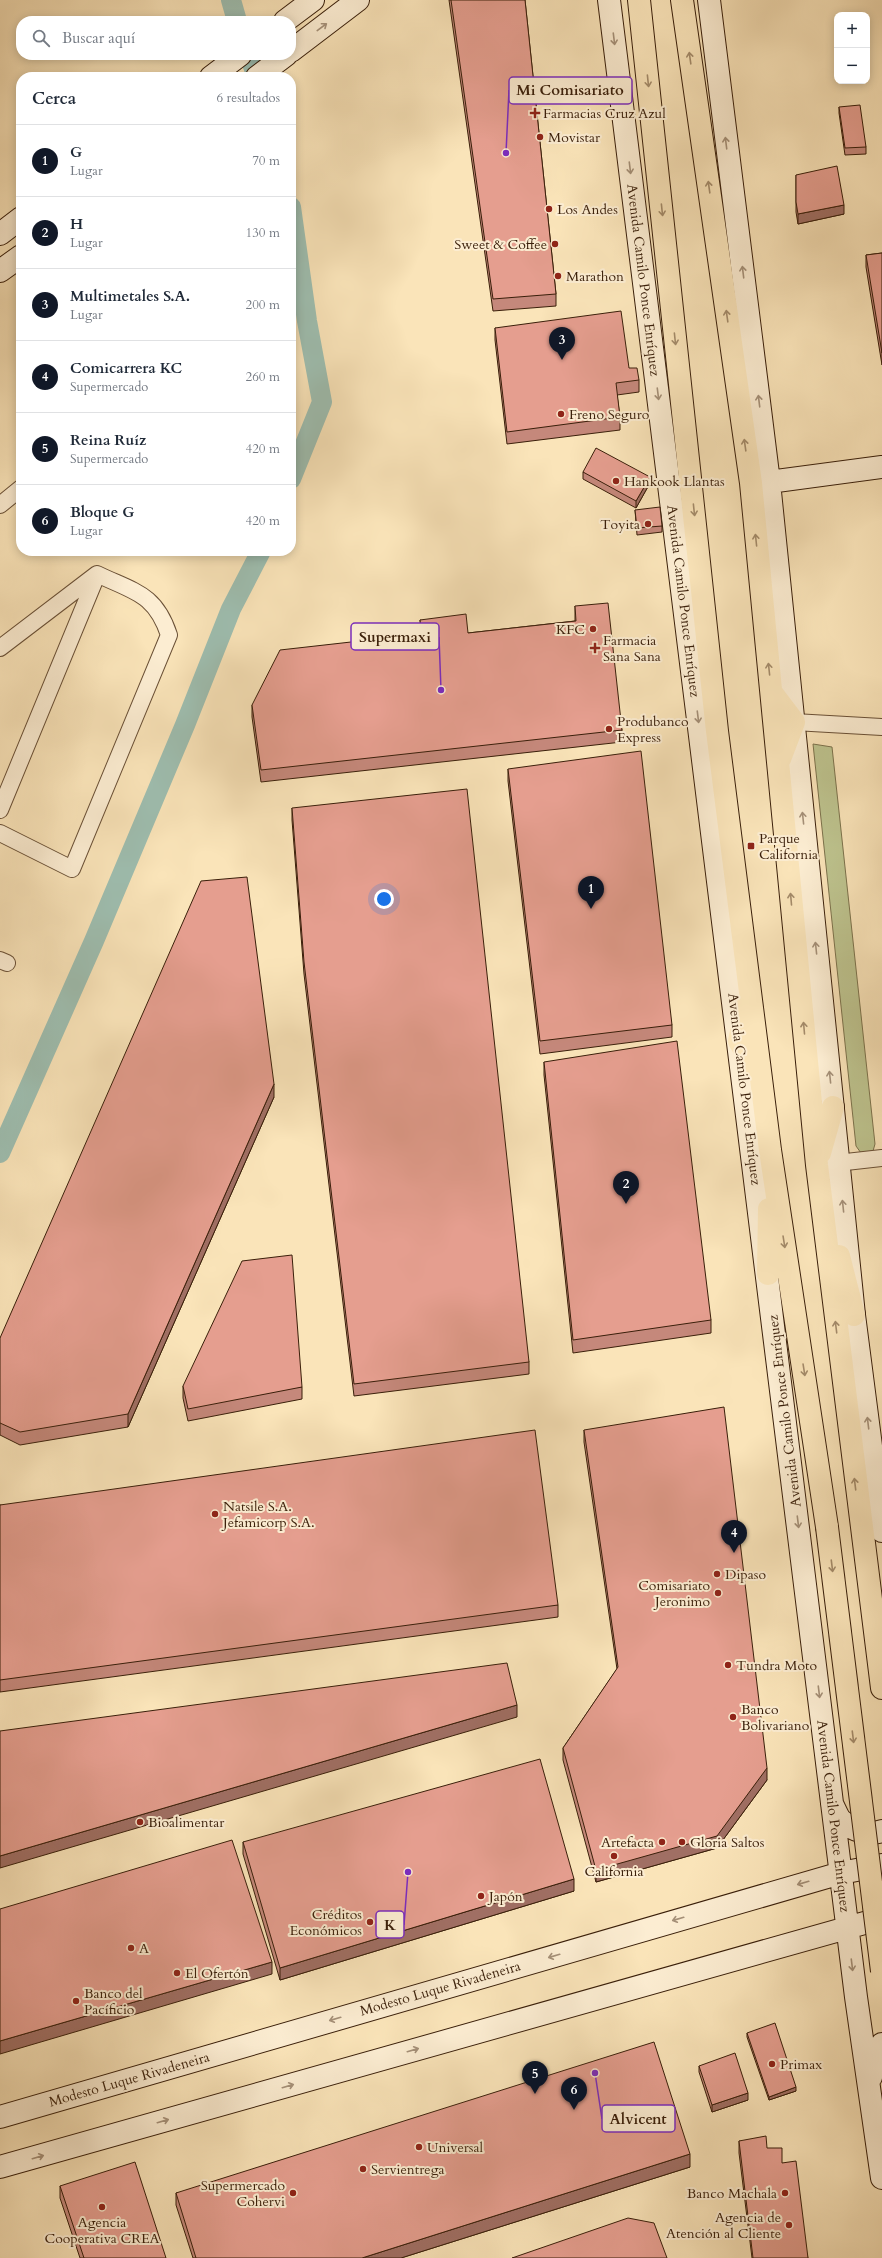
<!DOCTYPE html>
<html lang="es">
<head>
<meta charset="utf-8">
<style>
	body { margin:0; font-family:Cardo,serif; background:#f6f6f7; color:#1f2937 }
	.controls { position:absolute; right:12px; top:12px; display:grid; overflow:hidden; border-radius:8px; box-shadow:0 2px 10px #0003 }
	.controls button { width:36px; height:36px; display:grid; place-items:center; padding:0; border:0; border-bottom:1px solid #e0e1e3; background:#fff; color:#1f2937; font:20px sans-serif }
	.you { position:absolute; left:384px; top:899px; width:14px; height:14px; margin:-10px; border:3px solid #fff; border-radius:50%; background:#1a73e8; box-shadow:0 0 0 6px #1a73e833 }
	.badge { display:grid; place-items:center; width:26px; height:26px; border-radius:50%; background:#111827; color:#fff; font-size:13px; font-weight:700 }
	.pin { position:absolute; translate:-50% -33px; filter:drop-shadow(0 1px 2px #0008) }
	.pin::after { content:''; position:absolute; top:21px; width:14px; height:12px; background:inherit; clip-path:polygon(0 0,100% 0,50% 100%) }
	.list { margin:0; padding:0; list-style:none }
	h2 { display:flex; justify-content:space-between; align-items:center; height:52px; margin:0; padding:0 16px; font-size:17px }
	h2 small { font-size:13px; font-weight:400; color:#747a83 }
	.list li { display:grid; grid-template-columns:26px 1fr auto; gap:12px; align-items:center; box-sizing:border-box; height:72px; padding:0 16px; border-top:1px solid #e0e1e3 }
	.list b { display:block; font-size:15px; white-space:nowrap }
	.list p { margin:0; font-size:13px; white-space:nowrap; color:#747a83 }
	.list em { font-size:13px; font-style:normal; color:#747a83 }
	.icon { flex:none; width:22px; height:22px; fill:none; stroke:currentColor; stroke-width:2; stroke-linecap:round; stroke-linejoin:round }
	.map { position:relative; flex:none; width:882px; height:2258px; overflow:hidden }
	.search { position:absolute; background:#fff; box-shadow:0 2px 10px #0003; left:16px; top:16px; width:280px; height:44px; display:flex; align-items:center; gap:10px; box-sizing:border-box; padding:0 14px; border-radius:16px; color:#747a83; font-size:15px }
	.panel { position:absolute; background:#fff; box-shadow:0 2px 10px #0003; left:16px; top:72px; width:280px; height:484px; border-radius:16px }
	.map>svg:first-child { display:block }
</style>
</head>
<body>
<div class="map">
<svg width="882" height="2258" viewBox="0 0 882 2258">
	<rect width="100%" height="100%" fill="#fae4b9"/>
	<filter id="stains"><feTurbulence type="fractalNoise" baseFrequency=".005" numOctaves="4"/><feColorMatrix values="0 0 0 0 .2 0 0 0 0 .09 0 0 0 0 .02 0 0 0 .5 -.17"/></filter>
	<radialGradient id="worn" r=".72"><stop offset=".6" stop-color="#630" stop-opacity="0"/><stop offset="1" stop-color="#630" stop-opacity=".3"/></radialGradient>
	<path fill="#bec48f" stroke="#7c724c" d="M813,744l19,3 43,397 -2,7 -12,2 -5,-7z"/>
	<g fill="none" stroke-linecap="round" stroke-linejoin="round">
		<path stroke="#9ebeb0" stroke-width="20" d="M231,0l6,21
			M249,55l8,22
			M291,207l16,114 15,81 -31,77
			M0,1153l94,-212 91,-216 46,-116 30,-58"/>
		<defs>
			<path id="street" d="M0,505l21,-17
				M0,648l97,-74c37,18 58,19 72,61l-97,234 -72,-36
				M794,722l88,5
				M0,810l97,-235
				M0,960l7,3
				M828,1164l54,-6"/>
			<path id="secondary" d="M609,0l247,1997 26,181
				M709,0l60,482 85,833 28,216
				M285,21l28,-21
				M291,51l67,-51
				M211,77l29,-22
				M257,77l29,-22
				M0,234l21,-16
				M0,271l21,-15
				M769,482l113,-15
				M832,1804c3,5 6,14 10,17 10,9 27,15 40,10
				M871,2077l4,-19 7,-14
				M0,2117l841,-244 41,-8
				M0,2167l882,-249"/>
			<path id="primary" d="M639,0l78,731 53,419 57,377
				M682,0l69,483 66,682 65,523
				M772,693l22,29 -14,37
				M747,1005l-8,36 17,28
				M820,1153l13,-46
				M839,1256l15,59
				M768,1274l1,-65"/>
		</defs>
		<use href="#street" stroke="#6a5036" stroke-width="18"/>
		<use href="#secondary" stroke="#3a1f0a" stroke-width="24"/>
		<use href="#primary" stroke="#3a1f0a" stroke-width="24"/>
		<use href="#street" stroke="#fcedd2" stroke-width="16"/>
		<use href="#secondary" stroke="#fcedd2" stroke-width="22"/>
		<use href="#primary" stroke="#fae4b9" stroke-width="22"/>
		<defs>
			<path id="primary-bridge" d="M827,1527l55,444"/>
		</defs>
		<use href="#primary-bridge" stroke="#3a1f0a" stroke-width="24" stroke-linecap="butt"/>
		<use href="#primary-bridge" stroke="#fae4b9" stroke-width="22"/>
	</g>
	<path fill="#c5887b" stroke="#3a1f0a" d="M449,0h76l31,294v12l-63,5z
		M839,107l27,40v7l-21,1 -6,-42z
		M796,175l48,39 -46,10 -2,-12z
		M882,253v112l-16,-98v-12z
		M495,328l134,40 10,12v12l-22,3 3,22v13l-113,14 -12,-104z
		M583,472l67,11 -14,25 -53,-29z
		M635,510l27,16v6l-25,3z
		M575,606l47,124v12l-361,40 -9,-65v-12l169,-71 -1,-14 48,13 107,-12z
		M508,769l164,256v12l-132,17 -32,-273z
		M292,808l237,554v12l-175,22 -50,-422 -12,-154z
		M544,1062l167,258v13l-138,20 -29,-278z
		M274,1097l-146,330 -108,18 -20,-10v-97z
		M183,1386l119,1v12l-114,22 -5,-23z
		M584,1430l183,350 -50,68 -121,34 -33,-122v-12l54,-79 -33,-227z
		M0,1505l558,100v12l-558,75z
		M243,1842l331,49 -294,89 -37,-126z
		M747,2033l49,58 -27,9 -22,-63z
		M699,2066l49,34 -36,12 -13,-40z
		M739,2141l28,7 15,15 26,95h-56l-13,-105z
		M690,2167l-289,91h-208l-17,-53v-12z
		M60,2186l106,72h-86l-20,-60z"/>
	<path fill="#a06f64" stroke="#3a1f0a" d="M844,205v9l-46,10v-10z
		M650,477v6l-14,25v-7z
		M274,1084v13l-146,330v-13z
		M517,1705v12l-517,151v-12z
		M767,1768v12l-50,68 -121,34v-12z
		M574,1879v12l-294,89v-12z
		M272,1962v12l-272,80v-13z
		M796,2087v4l-27,9v-3z
		M748,2093v7l-36,12v-7z
		M690,2154v13l-289,91h-39z"/>
	<path fill="#e59e8f" stroke="#3a1f0a" d="M451,0h74l31,294 -63,5z
		M860,105l6,42 -21,1 -6,-41z
		M837,166l7,39 -46,9 -2,-12v-27z
		M882,253v100l-16,-98z
		M621,311l8,57h8l2,12 -23,3 4,34 -113,15 -12,-104z
		M596,448l54,29 -14,24 -53,-29z
		M660,507l2,19 -25,2 -2,-18z
		M608,603l14,127 -361,40 -9,-65 28,-55 142,-16 -2,-14 46,-6 2,19 108,-12 -1,-15z
		M641,751l31,274 -132,16 -32,-272z
		M467,789l62,573 -175,22 -50,-422 -12,-154z
		M247,877l27,207 -146,330 -108,18 -20,-9v-85l201,-457z
		M677,1041l34,279 -138,20 -29,-278z
		M292,1255l10,132 -114,22 -5,-23 59,-125z
		M724,1407l43,361 -50,68 -121,34 -33,-122 55,-81 -34,-237z
		M535,1430l23,175 -558,75v-175z
		M507,1663l10,42 -517,151v-125z
		M540,1759l34,120 -294,89 -37,-126z
		M232,1840l40,122 -272,79v-132z
		M775,2023l21,64 -27,10 -22,-64z
		M654,2042l36,112 -328,104h-166l-20,-65z
		M735,2053l13,40 -36,12 -13,-39z
		M766,2136l1,12h15v15l14,-2 12,97h-55l-14,-117z
		M135,2162l31,96h-82l-24,-72z
		M628,2218l26,5 13,35h-155z"/>
	<defs><path id="oneway-shaft" d="M-6 0H5M1.5-3L5.5 0L1.5 3" fill="none" stroke-width="1.6" stroke-linecap="round" stroke-linejoin="round"/></defs>
	<g stroke="#a59078">
		<use href="#oneway-shaft" transform="translate(322 27) rotate(-37)"/>
		<use href="#oneway-shaft" transform="translate(614 39) rotate(83)"/>
		<use href="#oneway-shaft" transform="translate(726 143) rotate(-97)"/>
		<use href="#oneway-shaft" transform="translate(630 168) rotate(83)"/>
		<use href="#oneway-shaft" transform="translate(743 272) rotate(-97)"/>
		<use href="#oneway-shaft" transform="translate(658 394) rotate(83)"/>
		<use href="#oneway-shaft" transform="translate(759 401) rotate(-97)"/>
		<use href="#oneway-shaft" transform="translate(698 717) rotate(83)"/>
		<use href="#oneway-shaft" transform="translate(803 818) rotate(-96)"/>
		<use href="#oneway-shaft" transform="translate(816 948) rotate(-96)"/>
		<use href="#oneway-shaft" transform="translate(830 1077) rotate(-96)"/>
		<use href="#oneway-shaft" transform="translate(843 1206) rotate(-96)"/>
		<use href="#oneway-shaft" transform="translate(868 1423) rotate(-97)"/>
		<use href="#oneway-shaft" transform="translate(798 1522) rotate(83)"/>
		<use href="#oneway-shaft" transform="translate(819 1692) rotate(83)"/>
		<use href="#oneway-shaft" transform="translate(803 1883) rotate(164)"/>
		<use href="#oneway-shaft" transform="translate(678 1919) rotate(164)"/>
		<use href="#oneway-shaft" transform="translate(554 1956) rotate(164)"/>
		<use href="#oneway-shaft" transform="translate(852 1965) rotate(83)"/>
		<use href="#oneway-shaft" transform="translate(335 2019) rotate(164)"/>
		<use href="#oneway-shaft" transform="translate(413 2050) rotate(-16)"/>
		<use href="#oneway-shaft" transform="translate(288 2086) rotate(-16)"/>
		<use href="#oneway-shaft" transform="translate(163 2121) rotate(-16)"/>
		<use href="#oneway-shaft" transform="translate(38 2157) rotate(-16)"/>
	</g>
	<g stroke="#a48b6a">
		<use href="#oneway-shaft" transform="translate(690 58) rotate(-98)"/>
		<use href="#oneway-shaft" transform="translate(648 81) rotate(84)"/>
		<use href="#oneway-shaft" transform="translate(709 187) rotate(-98)"/>
		<use href="#oneway-shaft" transform="translate(662 210) rotate(84)"/>
		<use href="#oneway-shaft" transform="translate(727 316) rotate(-98)"/>
		<use href="#oneway-shaft" transform="translate(675 339) rotate(84)"/>
		<use href="#oneway-shaft" transform="translate(745 445) rotate(-98)"/>
		<use href="#oneway-shaft" transform="translate(694 510) rotate(84)"/>
		<use href="#oneway-shaft" transform="translate(756 540) rotate(-96)"/>
		<use href="#oneway-shaft" transform="translate(769 669) rotate(-96)"/>
		<use href="#oneway-shaft" transform="translate(791 899) rotate(-95)"/>
		<use href="#oneway-shaft" transform="translate(804 1028) rotate(-95)"/>
		<use href="#oneway-shaft" transform="translate(784 1242) rotate(81)"/>
		<use href="#oneway-shaft" transform="translate(836 1327) rotate(-97)"/>
		<use href="#oneway-shaft" transform="translate(804 1370) rotate(81)"/>
		<use href="#oneway-shaft" transform="translate(855 1484) rotate(-97)"/>
		<use href="#oneway-shaft" transform="translate(832 1566) rotate(83)"/>
		<use href="#oneway-shaft" transform="translate(853 1737) rotate(83)"/>
	</g>
	<g fill="#8f2418" stroke="#fcedd2" stroke-width="1.5">
		<path d="M533 107h4v4h4v4h-4v4h-4v-4h-4v-4h4z"/>
		<circle cx="540" cy="137" r="4"/>
		<circle cx="549" cy="209" r="4"/>
		<circle cx="555" cy="244" r="4"/>
		<circle cx="558" cy="276" r="4"/>
		<circle cx="561" cy="414" r="4"/>
		<circle cx="616" cy="481" r="4"/>
		<circle cx="648" cy="524" r="4"/>
		<circle cx="593" cy="629" r="4"/>
		<path d="M593 642h4v4h4v4h-4v4h-4v-4h-4v-4h4z"/>
		<circle cx="609" cy="729" r="4"/>
		<rect x="747" y="842" width="8" height="8" rx="2"/>
		<circle cx="215" cy="1514" r="4"/>
		<circle cx="717" cy="1574" r="4"/>
		<circle cx="718" cy="1593" r="4"/>
		<circle cx="728" cy="1665" r="4"/>
		<circle cx="733" cy="1717" r="4"/>
		<circle cx="140" cy="1822" r="4"/>
		<circle cx="662" cy="1842" r="4"/>
		<circle cx="682" cy="1842" r="4"/>
		<circle cx="614" cy="1856" r="4"/>
		<circle cx="481" cy="1896" r="4"/>
		<circle cx="370" cy="1922" r="4"/>
		<circle cx="131" cy="1948" r="4"/>
		<circle cx="177" cy="1973" r="4"/>
		<circle cx="76" cy="2001" r="4"/>
		<circle cx="772" cy="2064" r="4"/>
		<circle cx="419" cy="2147" r="4"/>
		<circle cx="363" cy="2169" r="4"/>
		<circle cx="293" cy="2193" r="4"/>
		<circle cx="785" cy="2193" r="4"/>
		<circle cx="102" cy="2207" r="4"/>
		<circle cx="789" cy="2225" r="4"/>
	</g>
	<g text-anchor="middle" stroke-width="4" stroke-linejoin="round" paint-order="stroke">
		<g font-size="14" fill="#3a1f0a" stroke="#fcedd2" text-anchor="start">
			<text x="543" y="118">Farmacias Cruz Azul</text>
			<text x="548" y="142">Movistar</text>
			<text x="557" y="214">Los Andes</text>
			<text x="547" y="249" text-anchor="end">Sweet &amp; Coffee</text>
			<text x="566" y="281">Marathon</text>
			<text x="569" y="419">Freno Seguro</text>
			<text x="624" y="486">Hankook Llantas</text>
			<text x="640" y="529" text-anchor="end">Toyita</text>
			<text x="585" y="634" text-anchor="end">KFC</text>
			<text x="603" y="645">Farmacia<tspan x="603" dy="16">Sana Sana</tspan></text>
			<text x="617" y="726">Produbanco<tspan x="617" dy="16">Express</tspan></text>
			<text x="759" y="843">Parque<tspan x="759" dy="16">California</tspan></text>
			<text x="223" y="1511">Natsile S.A.<tspan x="223" dy="16">Jefamicorp S.A.</tspan></text>
			<text x="725" y="1579">Dipaso</text>
			<text x="710" y="1590" text-anchor="end">Comisariato<tspan x="710" dy="16">Jeronimo</tspan></text>
			<text x="736" y="1670">Tundra Moto</text>
			<text x="741" y="1714">Banco<tspan x="741" dy="16">Bolivariano</tspan></text>
			<text x="148" y="1827">Bioalimentar</text>
			<text x="654" y="1847" text-anchor="end">Artefacta</text>
			<text x="690" y="1847">Gloria Saltos</text>
			<text x="614" y="1876" text-anchor="middle">California</text>
			<text x="489" y="1901">Japón</text>
			<text x="362" y="1919" text-anchor="end">Créditos<tspan x="362" dy="16">Económicos</tspan></text>
			<text x="139" y="1953">A</text>
			<text x="185" y="1978">El Ofertón</text>
			<text x="84" y="1998">Banco del<tspan x="84" dy="16">Pacíficio</tspan></text>
			<text x="780" y="2069">Primax</text>
			<text x="427" y="2152">Universal</text>
			<text x="371" y="2174">Servientrega</text>
			<text x="285" y="2190" text-anchor="end">Supermercado<tspan x="285" dy="16">Cohervi</tspan></text>
			<text x="777" y="2198" text-anchor="end">Banco Machala</text>
			<text x="781" y="2222" text-anchor="end">Agencia de<tspan x="781" dy="16">Atención al Cliente</tspan></text>
			<text x="102" y="2227" text-anchor="middle">Agencia<tspan x="102" dy="16">Cooperativa CREA</tspan></text>
		</g>
		<g font-size="14" fill="#3a1f0a" stroke="#fcedd2">
			<text transform="translate(644 280) rotate(83)" y="5">Avenida Camilo Ponce Enríquez</text>
			<text transform="translate(684 601) rotate(83)" y="5">Avenida Camilo Ponce Enríquez</text>
			<text transform="translate(745 1089) rotate(83)" y="5">Avenida Camilo Ponce Enríquez</text>
			<text transform="translate(784 1411) rotate(-97)" y="5">Avenida Camilo Ponce Enríquez</text>
			<text transform="translate(834 1816) rotate(83)" y="5">Avenida Camilo Ponce Enríquez</text>
			<text transform="translate(440 1988) rotate(-16)" y="5">Modesto Luque Rivadeneira</text>
			<text transform="translate(129 2079) rotate(-16)" y="5">Modesto Luque Rivadeneira</text>
		</g>
	</g>
	<path fill="none" stroke="#7b2cbf" stroke-width="1.5" d="M506 153L509 90M441 690L439 637M408 1872L404 1925M595 2073L602 2119"/>
	<g fill="#7b2cbf" stroke="#fcedd2" stroke-width="1.5">
		<circle cx="506" cy="153" r="4"/>
		<circle cx="441" cy="690" r="4"/>
		<circle cx="408" cy="1872" r="4"/>
		<circle cx="595" cy="2073" r="4"/>
	</g>
	<g fill="#fcedd2" stroke="#7b2cbf" stroke-width="1.5">
		<rect x="509" y="77" width="123" height="27" rx="4"/>
		<rect x="351" y="623" width="88" height="27" rx="4"/>
		<rect x="376" y="1911" width="28" height="27" rx="4"/>
		<rect x="602" y="2105" width="73" height="27" rx="4"/>
	</g>
	<g font-size="15" text-anchor="middle" font-weight="bold" fill="#3a1f0a">
		<text x="570" y="95">Mi Comisariato</text>
		<text x="395" y="642">Supermaxi</text>
		<text x="390" y="1930">K</text>
		<text x="638" y="2124">Alvicent</text>
	</g>
	<rect width="100%" height="100%" filter="url(#stains)"/>
	<rect width="100%" height="100%" fill="url(#worn)"/>
</svg>
<div class="controls">
<button>+</button>
<button>−</button>
</div>
<div class="you"></div>
<div class="pin badge" style="left:591px;top:909px">1</div>
<div class="pin badge" style="left:626px;top:1204px">2</div>
<div class="pin badge" style="left:562px;top:360px">3</div>
<div class="pin badge" style="left:734px;top:1553px">4</div>
<div class="pin badge" style="left:535px;top:2094px">5</div>
<div class="pin badge" style="left:574px;top:2110px">6</div>
<div class="search"><svg class="icon" aria-label="search" viewBox="0 0 24 24"><circle cx="10" cy="10" r="6"/><path d="M15 15l6 6"/></svg>Buscar aquí</div>
<section class="panel">
<h2>Cerca<small>6 resultados</small></h2>
<ul class="list">
<li><span class="badge">1</span><div><b>G</b><p>Lugar</p></div><em>70 m</em></li>
<li><span class="badge">2</span><div><b>H</b><p>Lugar</p></div><em>130 m</em></li>
<li><span class="badge">3</span><div><b>Multimetales S.A.</b><p>Lugar</p></div><em>200 m</em></li>
<li><span class="badge">4</span><div><b>Comicarrera KC</b><p>Supermercado</p></div><em>260 m</em></li>
<li><span class="badge">5</span><div><b>Reina Ruíz</b><p>Supermercado</p></div><em>420 m</em></li>
<li><span class="badge">6</span><div><b>Bloque G</b><p>Lugar</p></div><em>420 m</em></li>
</ul>
</section>
</div>
</body>
</html>
